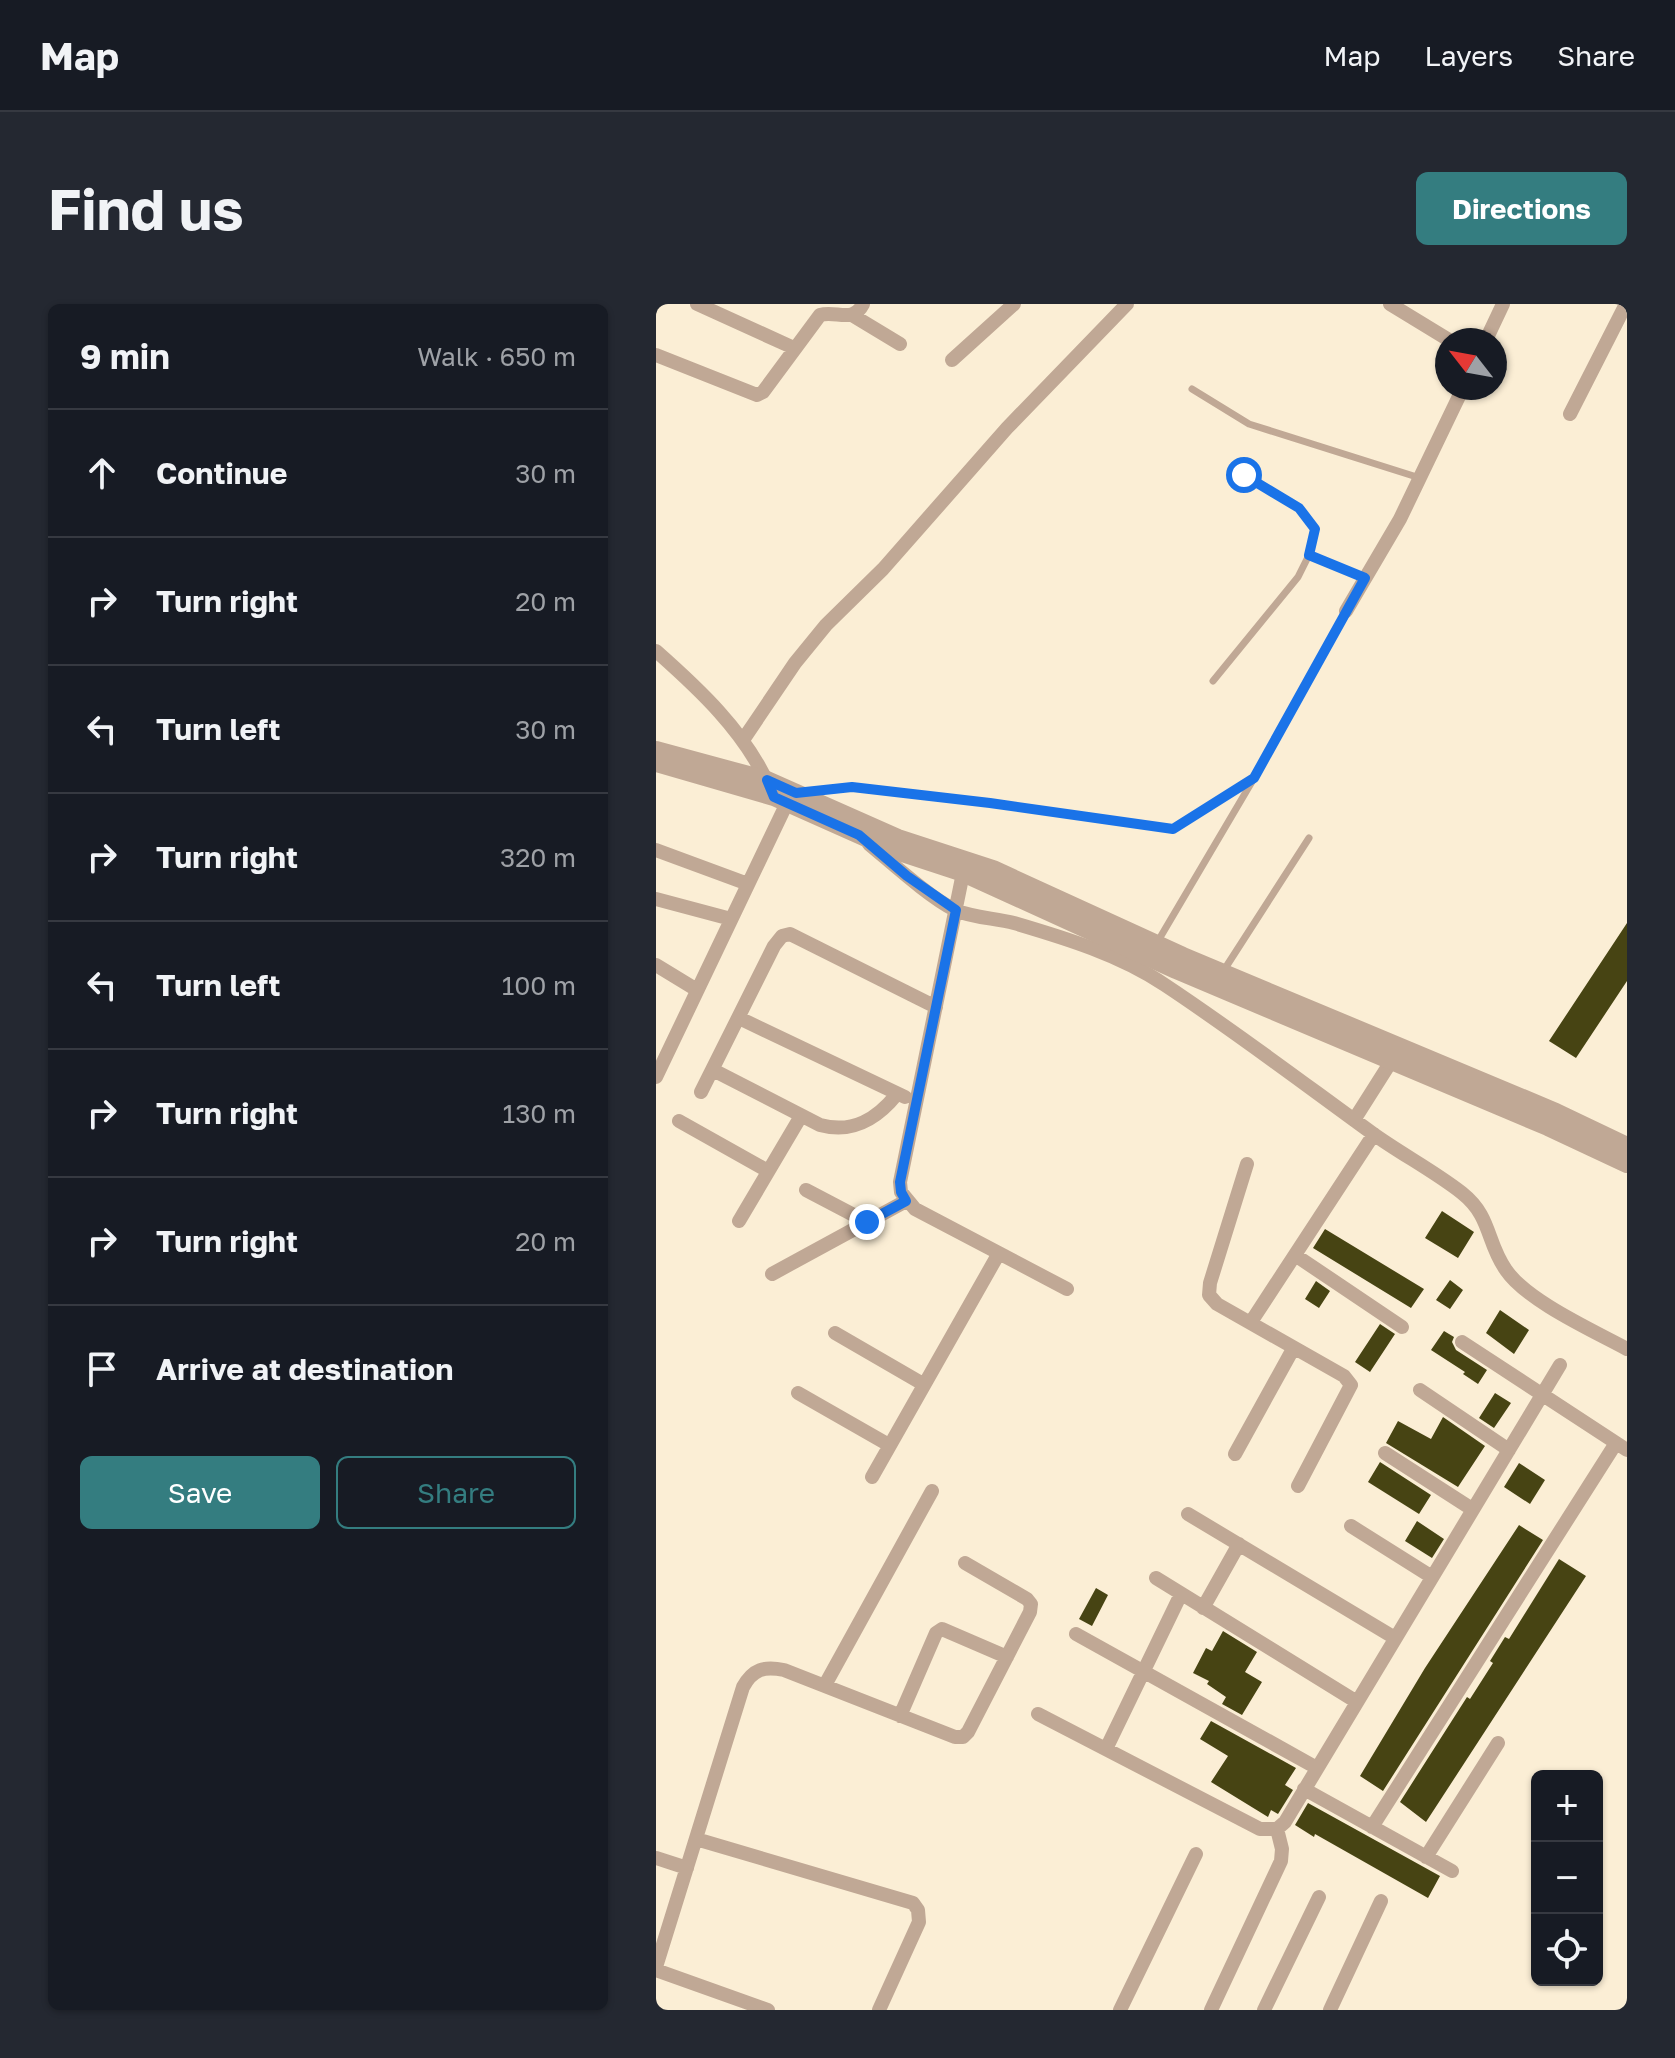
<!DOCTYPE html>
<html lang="en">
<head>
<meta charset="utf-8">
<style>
	body { margin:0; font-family:"Golos Text",sans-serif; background:#242831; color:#f1f3f6 }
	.controls { position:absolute; right:24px; bottom:24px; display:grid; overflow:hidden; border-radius:12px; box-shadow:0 2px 6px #0004 }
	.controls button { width:72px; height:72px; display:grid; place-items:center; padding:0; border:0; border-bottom:2px solid #363941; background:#171b24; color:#f1f3f6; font:40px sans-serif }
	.compass { position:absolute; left:779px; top:24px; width:72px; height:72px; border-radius:50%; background:#171b24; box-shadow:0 2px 6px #0004; rotate:301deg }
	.stop { position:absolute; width:24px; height:24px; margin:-18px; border:6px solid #1a73e8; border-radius:50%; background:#fff }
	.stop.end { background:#1a73e8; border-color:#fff; box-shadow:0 2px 8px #0008 }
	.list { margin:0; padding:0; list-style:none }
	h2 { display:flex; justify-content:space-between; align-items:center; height:104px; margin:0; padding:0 32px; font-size:34px }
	h2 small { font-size:26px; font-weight:400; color:#9ea1a6 }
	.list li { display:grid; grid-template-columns:52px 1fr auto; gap:24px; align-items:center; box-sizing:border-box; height:128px; padding:0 32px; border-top:2px solid #363941 }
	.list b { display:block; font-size:30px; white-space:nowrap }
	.list em { font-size:26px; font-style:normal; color:#9ea1a6 }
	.actions { display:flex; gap:16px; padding:24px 32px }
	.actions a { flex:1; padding:18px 0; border:2px solid #347d80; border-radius:12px; text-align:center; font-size:28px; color:#347d80 }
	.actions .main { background:#347d80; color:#fff }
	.icon { flex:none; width:44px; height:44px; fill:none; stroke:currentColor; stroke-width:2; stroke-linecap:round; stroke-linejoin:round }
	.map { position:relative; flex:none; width:971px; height:1706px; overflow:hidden; border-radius:12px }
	header { display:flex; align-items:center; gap:48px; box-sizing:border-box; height:112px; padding:0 40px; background:#171b24; border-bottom:2px solid #363941 }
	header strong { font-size:38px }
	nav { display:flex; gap:44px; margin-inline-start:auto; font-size:28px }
	.intro { display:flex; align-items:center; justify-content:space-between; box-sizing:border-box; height:192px; padding:0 48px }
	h1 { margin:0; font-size:56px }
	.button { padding:20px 36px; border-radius:12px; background:#347d80; color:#fff; font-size:28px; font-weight:700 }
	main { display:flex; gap:48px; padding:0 48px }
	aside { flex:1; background:#171b24; border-radius:12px; box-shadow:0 2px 6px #0004 }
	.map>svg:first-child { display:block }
</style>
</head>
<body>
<header>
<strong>Map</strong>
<nav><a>Map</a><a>Layers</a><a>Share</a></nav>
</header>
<div class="intro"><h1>Find us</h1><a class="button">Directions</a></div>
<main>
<aside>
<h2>9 min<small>Walk · 650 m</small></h2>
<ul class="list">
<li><svg class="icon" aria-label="ahead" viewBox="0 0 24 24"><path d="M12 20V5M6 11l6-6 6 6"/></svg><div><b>Continue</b></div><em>30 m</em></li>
<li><svg class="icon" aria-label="right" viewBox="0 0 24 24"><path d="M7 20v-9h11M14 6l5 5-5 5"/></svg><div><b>Turn right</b></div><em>20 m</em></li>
<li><svg class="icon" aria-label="left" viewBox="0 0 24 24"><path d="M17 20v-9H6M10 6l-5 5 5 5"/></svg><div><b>Turn left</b></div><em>30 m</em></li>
<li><svg class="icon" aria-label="right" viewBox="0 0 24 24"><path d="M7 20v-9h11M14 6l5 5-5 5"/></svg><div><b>Turn right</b></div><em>320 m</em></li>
<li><svg class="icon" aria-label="left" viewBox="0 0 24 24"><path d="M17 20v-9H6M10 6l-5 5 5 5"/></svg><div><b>Turn left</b></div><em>100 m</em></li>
<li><svg class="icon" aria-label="right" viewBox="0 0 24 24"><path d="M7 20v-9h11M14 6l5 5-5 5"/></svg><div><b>Turn right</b></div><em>130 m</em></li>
<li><svg class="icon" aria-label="right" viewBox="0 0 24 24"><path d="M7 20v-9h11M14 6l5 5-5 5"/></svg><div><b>Turn right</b></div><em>20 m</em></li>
<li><svg class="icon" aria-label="arrive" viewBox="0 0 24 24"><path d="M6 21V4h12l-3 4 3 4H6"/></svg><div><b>Arrive at destination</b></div></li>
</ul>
<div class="actions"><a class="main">Save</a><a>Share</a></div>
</aside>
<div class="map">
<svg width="971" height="1706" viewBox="0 0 971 1706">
	<rect width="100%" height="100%" fill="#fbeed5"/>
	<path fill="#474413" d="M971,619v58l-51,77 -27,-17z
		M786,907l32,21 -16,26 -33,-20z
		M669,925l99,60 -13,19 -98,-60z
		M794,976l13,10 -13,19 -14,-9z
		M660,977l14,10 -11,17 -14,-9z
		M844,1006l29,20 -15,24 -28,-21z
		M724,1020l15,10 -25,38 -15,-10z
		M788,1027l10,6 -2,5 4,8 31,20 -9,14 -15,-10 2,-2 -34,-22z
		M839,1089l16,10 -17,25 -15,-10z
		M787,1113l42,29 -27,41 -72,-44 12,-22 33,18z
		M724,1158l51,33 -12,19 -51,-32z
		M863,1159l26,17 -15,24 -26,-17z
		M761,1217l27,18 -12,19 -27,-17z
		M863,1221l24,15 -160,251 -23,-15 65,-108z
		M903,1255l27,17 -160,246 -26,-20 67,-105 3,2 23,-36 -3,-2 15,-24 4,2z
		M440,1284l12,7 -16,31 -13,-7z
		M567,1327l34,21 -12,20 17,10 -20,33 -20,-11 4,-7 -19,-13 2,-3 -16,-8 13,-25 6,3z
		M555,1417l85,47 -11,17 8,5 -15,24 -7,-4 -3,7 -57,-35 17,-26 -28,-17z
		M652,1499l132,73 -12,22 -113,-64 -1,3 -19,-12z"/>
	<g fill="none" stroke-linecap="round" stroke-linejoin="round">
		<path stroke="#c0a895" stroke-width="7" d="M536,85l57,35 171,54
			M653,251l56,23
			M557,377l85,-104 11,-22 6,-26 -16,-21 -55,-33
			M152,488l44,-5 138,16 183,26 81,-51 92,-167
			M502,637l95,-161
			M568,666l85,-132"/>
		<path stroke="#c0a895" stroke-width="14" d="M41,0l97,44
			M734,0l59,36
			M196,11l48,29
			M830,36l17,-36
			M0,51l101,40 6,-3 57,-77c16,-5 33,9 43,-11
			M296,56l62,-56
			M914,110l56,-110
			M690,307l54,-92 63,-131
			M0,347c43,38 88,80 112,133
			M87,436l52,-77 31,-38 57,-56 124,-141 120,-124
			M213,540c23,19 60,53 86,66 18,8 41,8 59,13 51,15 107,32 151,62 71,47 138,98 207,148 29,21 62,38 90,60 30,24 24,49 44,77 21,31 88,61 121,79
			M0,546l92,34
			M307,569l-63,309 1,10 14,17 152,80
			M0,595l75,20
			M0,661l41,25
			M83,714l166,79
			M57,766l107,55c33,9 57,-6 77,-31
			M0,773l130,-272
			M45,788l73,-146 8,-10 8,-2 146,73
			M698,816l38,-60
			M23,817l89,50
			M591,860l-37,119 -1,12 8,9 127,72 7,9 -53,101
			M150,886l61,32
			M83,917l62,-105
			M639,951l107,72
			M116,970l134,-73
			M595,1018l123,-188
			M179,1029l88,51
			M806,1038l165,108
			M764,1086l89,60
			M142,1089l91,52
			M729,1149l87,56
			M579,1150l58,-105
			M216,1173l127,-224
			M532,1210l207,124
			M695,1222l81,51
			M500,1274l201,124
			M547,1304l36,-64
			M420,1330l241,134
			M169,1381l107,-194
			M382,1410l222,115h17l8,-7 275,-457
			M244,1412l36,-83 6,-4 65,28
			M450,1445l75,-155
			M648,1485l148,82
			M716,1523l244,-384
			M40,1535l217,64 5,7 1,12 -40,88
			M770,1553l72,-114
			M0,1554l31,10
			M0,1663l87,-280c10,-18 21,-21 41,-17l171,67h8l5,-5 62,-120 1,-8 -4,-5 -62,-36
			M0,1666l112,40
			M464,1706l76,-156
			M555,1706l70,-149 1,-12 -5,-20
			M608,1706l55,-113
			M674,1706l51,-109"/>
		<path stroke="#c0a895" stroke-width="18" d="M0,446l111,30 131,58 95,31 190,87 373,156 71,34
			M0,459l118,34 119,53 70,23 213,97 372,157 79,37"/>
	</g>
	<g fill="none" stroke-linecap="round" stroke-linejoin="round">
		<path stroke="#1a73e8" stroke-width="10" d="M211,918l39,-21 -5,-9 -1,-10 56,-272 -49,-34 -48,-41 -85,-38 -7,-17 29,13 56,-6 138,16 183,26 81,-51 111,-200 -56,-23 6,-26 -16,-21 -55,-33"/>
	</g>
</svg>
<div class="controls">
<button>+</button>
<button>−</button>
<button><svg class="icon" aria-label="locate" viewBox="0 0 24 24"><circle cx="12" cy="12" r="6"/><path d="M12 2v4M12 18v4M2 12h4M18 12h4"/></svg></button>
</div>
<svg class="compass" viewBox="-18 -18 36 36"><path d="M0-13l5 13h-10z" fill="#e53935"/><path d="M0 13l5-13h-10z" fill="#9ea1a6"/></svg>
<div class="stop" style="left:588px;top:171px"></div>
<div class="stop end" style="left:211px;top:918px"></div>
</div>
</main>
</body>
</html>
